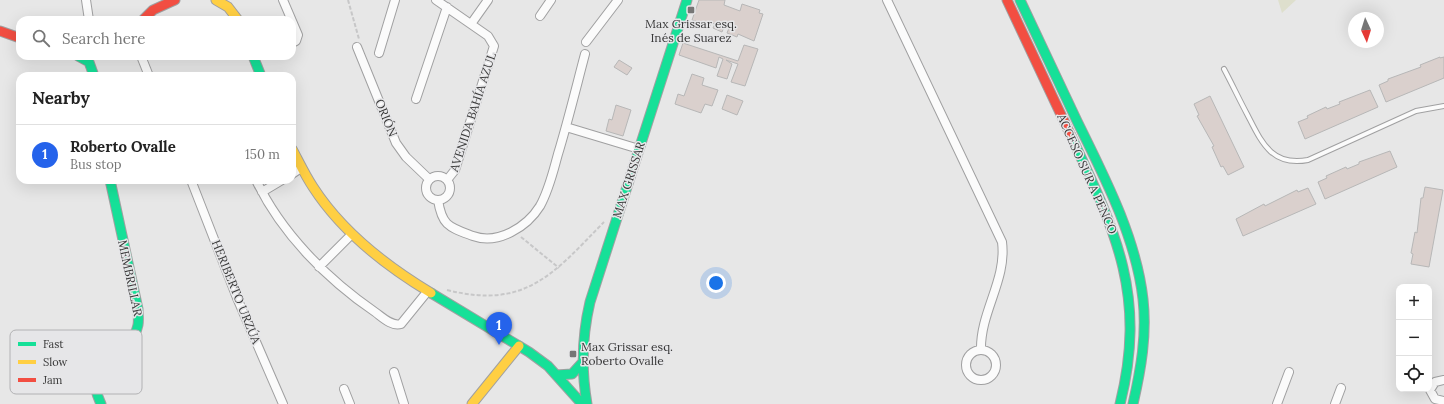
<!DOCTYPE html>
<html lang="en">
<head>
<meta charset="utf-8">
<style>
	body { margin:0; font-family:Lora,serif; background:#f6f6f6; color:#222 }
	.controls { position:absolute; right:12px; bottom:12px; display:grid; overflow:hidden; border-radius:8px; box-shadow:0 4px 16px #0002 }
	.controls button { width:36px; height:36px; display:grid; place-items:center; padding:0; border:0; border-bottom:1px solid #e0e0e0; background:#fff; color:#222; font:20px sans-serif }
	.compass { position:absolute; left:1348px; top:12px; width:36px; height:36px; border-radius:50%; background:#fff; box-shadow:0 4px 16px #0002; rotate:176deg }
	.you { position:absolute; left:716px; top:283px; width:14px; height:14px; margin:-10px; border:3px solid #fff; border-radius:50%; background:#1a73e8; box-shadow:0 0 0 6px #1a73e833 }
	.badge { display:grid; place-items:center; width:26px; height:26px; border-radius:50%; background:#2563eb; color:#fff; font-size:13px; font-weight:700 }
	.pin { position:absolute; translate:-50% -33px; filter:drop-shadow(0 1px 2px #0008) }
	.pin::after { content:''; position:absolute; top:21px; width:14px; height:12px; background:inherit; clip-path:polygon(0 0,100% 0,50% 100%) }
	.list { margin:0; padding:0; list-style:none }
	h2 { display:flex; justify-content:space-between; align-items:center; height:52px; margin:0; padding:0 16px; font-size:17px }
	h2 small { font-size:13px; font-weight:400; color:#767676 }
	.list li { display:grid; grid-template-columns:26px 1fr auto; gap:12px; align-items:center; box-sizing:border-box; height:60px; padding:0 16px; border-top:1px solid #e0e0e0 }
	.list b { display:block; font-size:15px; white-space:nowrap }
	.list p { margin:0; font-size:13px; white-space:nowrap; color:#767676 }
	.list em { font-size:13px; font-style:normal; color:#767676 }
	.icon { flex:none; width:22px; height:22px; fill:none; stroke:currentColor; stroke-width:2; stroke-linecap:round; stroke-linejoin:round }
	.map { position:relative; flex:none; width:1444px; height:404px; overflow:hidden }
	.search { position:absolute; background:#fff; box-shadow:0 4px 16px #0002; left:16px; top:16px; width:280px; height:44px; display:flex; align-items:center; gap:10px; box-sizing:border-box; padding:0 14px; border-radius:12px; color:#767676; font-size:15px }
	.panel { position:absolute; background:#fff; box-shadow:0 4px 16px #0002; left:16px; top:72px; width:280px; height:112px; border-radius:12px }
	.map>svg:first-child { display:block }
</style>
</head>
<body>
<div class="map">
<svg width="1444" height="404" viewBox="0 0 1444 404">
	<rect width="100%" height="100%" fill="#e7e7e7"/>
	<path fill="#dedfcd" d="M1278,0h18l-14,13z"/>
	<path fill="#dad0cd" stroke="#b7b7b7" d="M699,0h26l-1,5 16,6 2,-7 18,6 -1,3 4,1 -9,27 -16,-7 -1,3 -10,-4 2,-5 -5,-1 -2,5 -9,-4 2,-4 -4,-1 -1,3 -18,-6z
		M683,43l55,18 6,-16 14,4 -13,37 -14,-4 7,-18 -12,-4 6,4 -5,15 -10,-3 6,-17 -4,-2 -3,11 -37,-13z
		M1440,57v1l4,-1v21l-58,24 -7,-17 9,-4v-2l33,-12 -1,-2z
		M619,60l13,8 -5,7 -13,-8z
		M692,74l12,4 -2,7 16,5 -6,16 -7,-2 -4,9 -26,-9 3,-10 6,2z
		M1370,90l8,17 -73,32 -7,-17 10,-4 -1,-2 19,-9 1,2 13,-5 -1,-2z
		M727,95l16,6 -6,14 -15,-6z
		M1210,96l34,71 -16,8 -5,-9 -2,1 -9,-20 2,-1 -17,-30 2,-1 -5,-11z
		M616,105l15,5 -8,26 -17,-5 3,-12 3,1z
		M1390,151l7,16 -72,32 -7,-17 9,-4 -1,-2 20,-9 1,2 12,-5v-2z
		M1425,187l18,3 -14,77 -18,-3 2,-10 -2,-1 4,-21 2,1 4,-35h2z
		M1308,188l8,16 -73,32 -7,-17 28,-15 1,2 32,-16 1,2z
		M1399,343v24h-2l2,-11h-2z"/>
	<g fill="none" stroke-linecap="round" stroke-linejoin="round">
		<defs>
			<path id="lane" d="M1224,69c8,15 15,30 23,45 14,27 24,53 61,46l108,-49 28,-5"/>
			<path id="street" d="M86,0l3,20
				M283,0l15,35 -2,6 -4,2
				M436,0l52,36 6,10 -39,124 -8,10
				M887,0l115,242c5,38 -22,70 -21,108
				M540,16l11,-16
				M471,24l17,-24
				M586,42l32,-42
				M357,47l39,96 10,14 23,22
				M379,53l16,-53
				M141,56l8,20
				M416,99l31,-92
				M566,127l73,22
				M292,174l9,-6
				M426 188a12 12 0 1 1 24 0a12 12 0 1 1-24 0Z
				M191,180l46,118 46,106
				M256,180c25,53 71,99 119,132 7,5 17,15 26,12l26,-32
				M262,192l20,-12
				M438,200c4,26 11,27 35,36 25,9 54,-9 67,-30 9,-16 13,-34 18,-52 10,-33 18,-66 27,-100
				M319,267l32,-32
				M966 365a15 15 0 1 1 30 0a15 15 0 1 1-30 0Z
				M394,372l10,32
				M1444,380l-9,2 -5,8 5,9 9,2
				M344,389l6,15
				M1277,404l12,-32
				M1335,404l6,-16"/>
			<path id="fast" d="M1020,0c19,40 38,81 57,121 27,55 59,116 66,178 4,36 -2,70 -10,105
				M78,56l11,6 5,14
				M253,56l8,20
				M1071,136c45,96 76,160 49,268
				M431,293l98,59 19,14 34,38
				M556,375l16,-1 10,-11
				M101,404c-26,-58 29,-40 37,-79 1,-5 0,-11 0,-16l-28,-129
				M587,404c-6,-35 -5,-68 3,-102l97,-302"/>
			<path id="slow" d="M216,0l12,7 10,13
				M292,149c7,13 13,26 21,38 29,45 73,79 118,106
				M472,404l47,-58"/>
			<path id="jam" d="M1007,0l64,136
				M143,20l10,-10 22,-10
				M0,31l20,7"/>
		</defs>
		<use href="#lane" stroke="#a0a0a1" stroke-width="6"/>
		<use href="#street" stroke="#a0a0a1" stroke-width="10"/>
		<use href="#fast" stroke="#a0a0a1" stroke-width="11"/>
		<use href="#slow" stroke="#a0a0a1" stroke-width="11"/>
		<use href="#jam" stroke="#a0a0a1" stroke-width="11"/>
		<path stroke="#c7c7c8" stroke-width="2" stroke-dasharray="4 2" stroke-linecap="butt" d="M348,0l11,39
			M521,237l38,31
			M447,290c79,20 107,-17 157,-68"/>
		<use href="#lane" stroke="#fbfbfb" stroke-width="4"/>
		<use href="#street" stroke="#fbfbfb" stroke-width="8"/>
		<use href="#fast" stroke="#16e098" stroke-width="9"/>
		<use href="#slow" stroke="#ffcf43" stroke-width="9"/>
		<use href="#jam" stroke="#f24e42" stroke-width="9"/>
	</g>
	<g fill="#767676" stroke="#e6e6e8" stroke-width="1.5">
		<rect x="687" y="6" width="8" height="8" rx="2"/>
		<rect x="569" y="350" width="8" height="8" rx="2"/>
	</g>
	<g text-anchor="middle" stroke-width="3" stroke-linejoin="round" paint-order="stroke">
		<g font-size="12" fill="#393939" stroke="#e6e6e8">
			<text x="691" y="28">Max Grissar esq.<tspan x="691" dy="14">Inés de Suarez</tspan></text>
			<text x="581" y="351" text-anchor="start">Max Grissar esq.<tspan x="581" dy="14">Roberto Ovalle</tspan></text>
		</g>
		<g font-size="12" fill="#393939" stroke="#e6e6e8">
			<text transform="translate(473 112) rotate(-72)" y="4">AVENIDA BAHÍA AZUL</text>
			<text transform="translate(386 118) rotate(68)" y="4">ORIÓN</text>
			<text transform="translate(1087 174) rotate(66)" y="4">ACCESO SUR A PENCO</text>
			<text transform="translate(629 180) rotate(-72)" y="4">MAX GRISSAR</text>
			<text transform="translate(130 278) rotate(78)" y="4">MEMBRILLAR</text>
			<text transform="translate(236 292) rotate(68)" y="4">HERIBERTO URZÚA</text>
		</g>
	</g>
	<rect x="10" y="330" width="132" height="64" rx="6" fill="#e6e6e8" stroke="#b2b2b4" stroke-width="1"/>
	<rect x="18" y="342" width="18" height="4" fill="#16e098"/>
	<rect x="18" y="360" width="18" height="4" fill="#ffcf43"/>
	<rect x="18" y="378" width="18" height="4" fill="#f24e42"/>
	<g font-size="11" fill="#393939">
		<text x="43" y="348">Fast</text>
		<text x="43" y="366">Slow</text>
		<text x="43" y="384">Jam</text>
	</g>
</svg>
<div class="controls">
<button>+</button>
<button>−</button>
<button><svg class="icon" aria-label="locate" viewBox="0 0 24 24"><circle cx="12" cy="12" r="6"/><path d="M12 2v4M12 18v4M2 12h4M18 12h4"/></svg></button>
</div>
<svg class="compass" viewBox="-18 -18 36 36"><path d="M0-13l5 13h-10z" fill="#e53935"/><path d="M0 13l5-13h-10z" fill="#767676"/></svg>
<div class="you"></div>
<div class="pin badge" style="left:499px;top:345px">1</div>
<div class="search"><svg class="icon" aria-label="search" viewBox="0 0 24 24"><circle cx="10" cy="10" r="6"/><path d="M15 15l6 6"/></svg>Search here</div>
<section class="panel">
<h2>Nearby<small></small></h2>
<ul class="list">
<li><span class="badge">1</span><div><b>Roberto Ovalle</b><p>Bus stop</p></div><em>150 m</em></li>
</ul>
</section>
</div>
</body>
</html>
